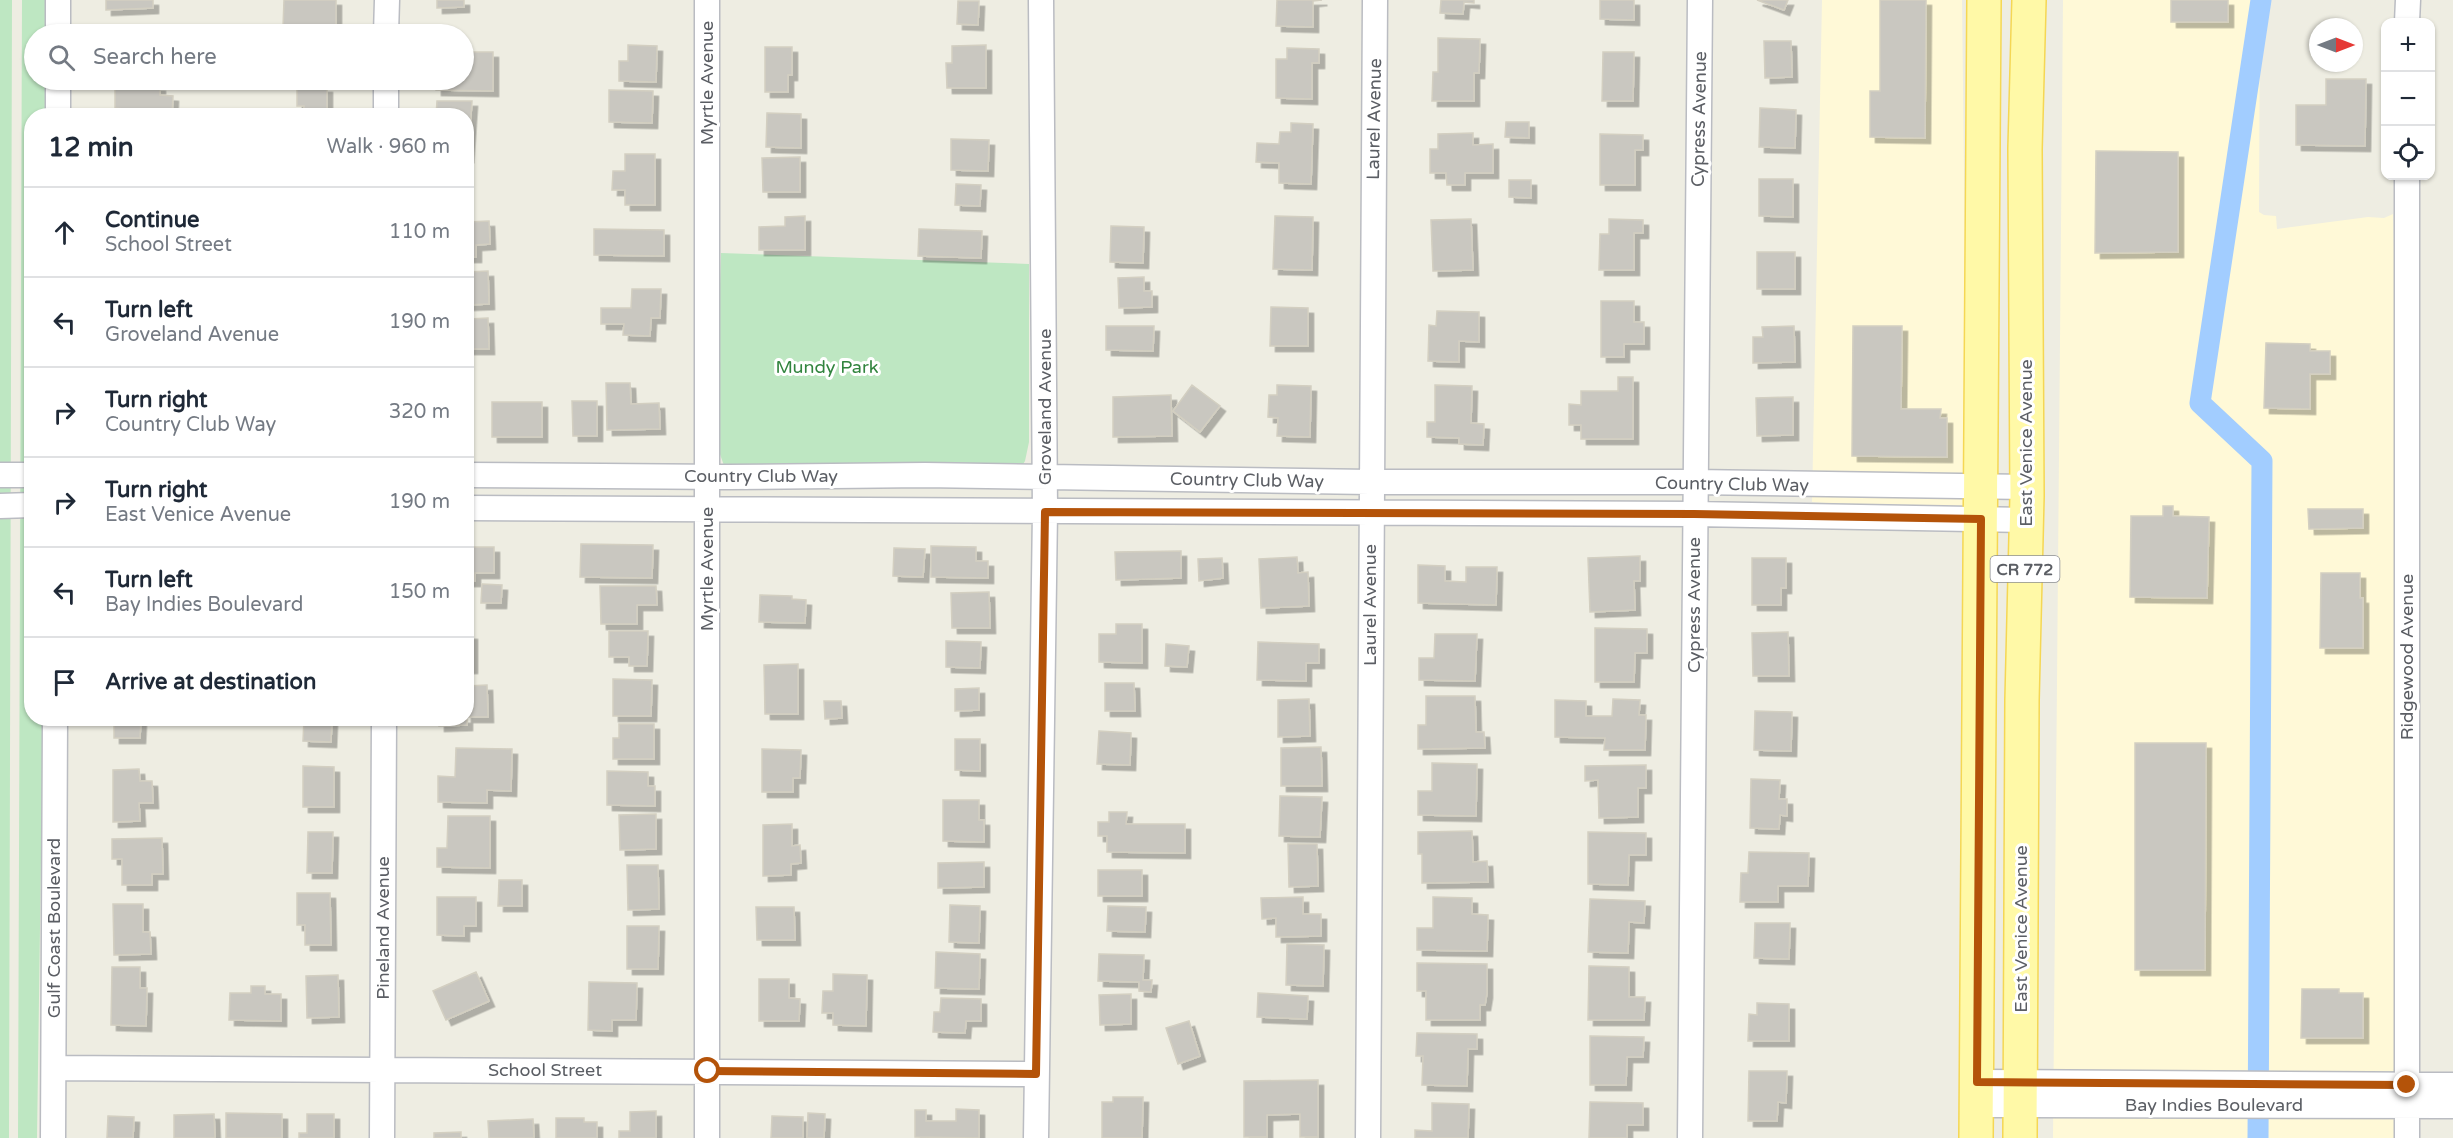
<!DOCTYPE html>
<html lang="en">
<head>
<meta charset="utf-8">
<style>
	body { margin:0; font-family:"Varela Round",sans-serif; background:#f2f2f3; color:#1f2937 }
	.controls { position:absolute; right:18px; top:18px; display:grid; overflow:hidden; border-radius:12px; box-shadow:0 2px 4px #0004 }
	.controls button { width:54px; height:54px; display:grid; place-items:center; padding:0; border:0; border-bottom:2px solid #e0e1e3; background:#fff; color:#1f2937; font:30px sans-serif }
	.compass { position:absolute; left:2309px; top:18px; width:54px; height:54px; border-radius:50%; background:#fff; box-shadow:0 2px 4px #0004; rotate:90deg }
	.stop { position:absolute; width:18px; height:18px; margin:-14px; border:4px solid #b45309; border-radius:50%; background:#fff }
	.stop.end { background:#b45309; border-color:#fff; box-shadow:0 2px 6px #0008 }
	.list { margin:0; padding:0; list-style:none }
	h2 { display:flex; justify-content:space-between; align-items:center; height:78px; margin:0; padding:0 24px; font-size:26px }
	h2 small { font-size:20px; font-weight:400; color:#747a83 }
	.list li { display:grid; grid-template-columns:39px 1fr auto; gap:18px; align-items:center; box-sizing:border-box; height:90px; padding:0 24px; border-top:2px solid #e0e1e3 }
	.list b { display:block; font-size:22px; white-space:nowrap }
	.list p { margin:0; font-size:20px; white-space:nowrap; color:#747a83 }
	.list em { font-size:20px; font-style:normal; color:#747a83 }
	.icon { flex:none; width:33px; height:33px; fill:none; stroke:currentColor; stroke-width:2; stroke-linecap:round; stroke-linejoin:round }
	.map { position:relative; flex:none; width:2453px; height:1138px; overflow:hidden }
	.search { position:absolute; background:#fff; box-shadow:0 2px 4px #0004; left:24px; top:24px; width:450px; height:66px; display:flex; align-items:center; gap:15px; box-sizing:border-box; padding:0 21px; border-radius:33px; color:#747a83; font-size:22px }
	.panel { position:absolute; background:#fff; box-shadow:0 2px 4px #0004; left:24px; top:108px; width:450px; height:618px; border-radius:24px }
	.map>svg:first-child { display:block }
</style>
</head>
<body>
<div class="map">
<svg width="2453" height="1138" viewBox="0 0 2453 1138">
	<defs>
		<filter id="shadow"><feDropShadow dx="5.5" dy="5.5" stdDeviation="0" flood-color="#0004"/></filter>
	</defs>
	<rect width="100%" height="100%" fill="#eeede2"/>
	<path fill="#fff9d7" d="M1822,0h140l6,513 -156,-11z
		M2063,0h197l-1,212 5,3 12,1 1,13 91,-12 16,1 9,-4 4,140 6,784h-350z"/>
	<path fill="#bee7c2" d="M0,0h12l-3,1138h-9z
		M22,0h26v34h-14v46h15v35l-17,1v602l11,1 -6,419h-19z
		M721,253l308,11v178l-4,19 -9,15 -288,1 -13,-37z"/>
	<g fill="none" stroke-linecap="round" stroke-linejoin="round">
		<path stroke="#a2cdff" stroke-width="21" d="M2258,1138l4,-677 -62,-58 61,-403"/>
	</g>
	<path fill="#c9c7c0" stroke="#d3cfc1" stroke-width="1.5" filter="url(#shadow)" d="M106,0h47v8l-47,2z
		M284,0h52v34h-27v-7h-26z
		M437,0h27v7l-27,1z
		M1277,0h45l-9,1v26l-37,-1z
		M1441,0h33v3l-10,-1 -1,12 -23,-1z
		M1600,0h34v20l-34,-1z
		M1757,0h31l-4,10z
		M1880,0h46l-1,138 -55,-1v-46h10z
		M2171,0h57v22h-57z
		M958,1h21l-1,24 -21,-1z
		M1438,38l42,1 -1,34h-5v28h-42l1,-29h5z
		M1764,41h27l1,36 -27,1z
		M628,45l29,1 -1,36 -37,-1v-20h9z
		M986,45v43h-39l-1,-25h6v-17z
		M765,47h27v28h-4v17h-23z
		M1287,48l32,1v14h-7v36l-36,-1v-39h11z
		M464,52h29v39l-57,-1v-10h28z
		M1603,52h31l-1,49h-31z
		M2326,79h40l-1,67 -69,-1v-40h30z
		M115,85l45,1v9l13,1 -1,20h-49v-7l-8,-1z
		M297,87h30v29h-23v-10h-7z
		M609,90l44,1 -1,32 -43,-1z
		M437,101h35l-4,57 -2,-42h-30z
		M1760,108l36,2 -1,38 -36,-1z
		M767,113l34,1v34l-35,-1z
		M1506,122h23v16l-24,-1z
		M1291,123l22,1 -2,60 -32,-1v-20l-23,-1 1,-19 22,1 1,-12h11z
		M1473,133v12l20,-1v29h-28v12h-18l-1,-12h-16v-24h8v-15z
		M1600,134l43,1v15h-8v35h-35z
		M951,139l38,1 -1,31 -37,-1z
		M2096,151l82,1v100l-83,1z
		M625,154h30v51h-30v-15h-13l1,-19h12z
		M800,157v35h-37l-1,-34z
		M1759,179h34v38l-34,-1z
		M1509,180h22v18l-22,-1z
		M956,184l25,1 -1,21 -25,-1z
		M805,216v34h-46v-23l26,-1v-9z
		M1275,216l38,1 -1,53 -39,-1z
		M1471,219l2,51 -40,1 -2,-51z
		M1609,219l34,1v13h-9v37h-35l1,-36h9z
		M489,221l1,23 -14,1v12h-10v-35z
		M1111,226l33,1 -1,36 -33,-1z
		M594,229l70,1v26l-70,-1z
		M919,229l63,2 -1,27 -63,-2z
		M1757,252h38v37h-38z
		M488,271l1,33 -23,1v-33z
		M1144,277v14h8v16l-33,1 -1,-30z
		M632,289h29l-1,29h-9l-1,18 -27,-1 1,-11h-23v-16h30z
		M1601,301h33v21h10v22h-20v13h-23z
		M1271,307l37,1v38h-38z
		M1437,311l42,1v30l-20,-1v21l-31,-1 1,-36 7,1z
		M466,312l1,7 21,-1 1,31h-23z
		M1106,326h48l-1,25 -47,-1z
		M1794,326l1,36 -42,1v-26h10l-1,-10z
		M1853,326h49l-1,83h40l-1,9h7v39l-95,-1z
		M2266,343l44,1v7h20v23h-20v35l-46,-1z
		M1618,377h15v62h-52v-14h-12v-21l12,1v-14h37z
		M606,383h24l1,21 28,-1 1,26 -53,1z
		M1192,385l28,21 -20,26 -27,-21z
		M1277,385l34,1 -1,51 -33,-1 1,-18 -10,-1 1,-22h8z
		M1435,385l37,1 -1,37 13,1 -1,21 -24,-1v-6l-32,-1v-15h8z
		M1171,395l1,41 -59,1v-40z
		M1793,397v38l-36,1 -1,-38z
		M572,401h25v35h-24z
		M492,402h50v35h-50z
		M2163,506h10v10l36,1 -2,81 -77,-1 1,-81h32z
		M2308,509h55v19l-54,1z
		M581,544l72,1 -1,33 -72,-1z
		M931,546l45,1v14h12v17l-57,-1z
		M466,547h28v26h-19v8h-9z
		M894,548l31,1 -2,28 -30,-1z
		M1181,551v27l-65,2 -1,-28z
		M1640,556v25h-6l1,29 -45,2 -2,-54z
		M1297,557l1,16 10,-1 1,34 -48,2 -2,-49z
		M1222,558l1,20 -24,3 -1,-22z
		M1752,558h34v30h-5v17h-29z
		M1418,565l27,1v15l21,1v-15h31l-1,38 -78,-2z
		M2321,573h39v25h3v50h-43z
		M482,584l20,1 -1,18h-20z
		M600,586h56l1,19h-20v19h-36z
		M989,592l1,36h-38l-1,-35z
		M760,595l32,1v3l14,1 -1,23 -46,-1z
		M1116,624h26v39l-43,-1v-28h17z
		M1595,628l52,1v24h-12l-1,29h-39z
		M609,631h39l-1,35h-18v-9h-20z
		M1788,632l1,44h-36l-1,-43z
		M466,634h6v34h-6z
		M1435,634h42l-2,47 -56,-1v-22h15z
		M946,641l35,1 -1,26 -34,-1z
		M1258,642l61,2v19h-13v18l-49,-1z
		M1166,644l23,2 -2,21 -22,-1z
		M798,664v50h-33l-1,-49z
		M613,679l39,1 -1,36h-38z
		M1105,683h29l1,28h-30z
		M487,685l1,32h-21v8l-28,1v-8h27v-32z
		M979,688v22l-24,1v-22z
		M1426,696h49l1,36h8l1,16 -67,1v-24h8z
		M1309,699l1,37 -32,1v-37z
		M1613,699l27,1 -1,15h7l-1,35h-41l1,-12 -50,-1v-37l31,1v15h26z
		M824,701h17l1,17 -17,1z
		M1755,711l37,1 -1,39 -37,-1z
		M114,718h27l-1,20h-26z
		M304,718h28l-1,24 -28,-1z
		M619,724h35v35h-41v-21h6z
		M1099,731l32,2 -1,32 -33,-1z
		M955,739h25v32l-25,-1z
		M2135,743h71l-1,227h-70z
		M1321,747l1,39h-41v-38z
		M456,748l56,1 -1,42 -24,-1v13l-49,-1v-26l17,1z
		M762,749l39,1 -1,28h-7v14h-31z
		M1432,763l45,1 -1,52 -58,-1v-24h14z
		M1646,765v23h-8v29l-39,1 -1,-38 -13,1v-15z
		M303,766l31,1v40h-31z
		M139,769l1,12h12l1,22h-14l1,18 -27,1v-52z
		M607,771l41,1v14h7v20l-48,-1z
		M1751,779l29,1 -1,19h8v17l-7,-1 -1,14 -29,-1z
		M1280,796l42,1 -2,40 -41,-1z
		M943,800h36v20h5v22l-41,-1z
		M1109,812h18l-1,12h59v29l-78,-1v-16h-9v-14h11z
		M656,814v35l-36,1 -1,-35z
		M448,816h42v52l-53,-1v-19h10z
		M792,824v22l8,-1 1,18 -10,1v11l-28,1v-51z
		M1472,831l1,31 14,-1 1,21 -66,1v-29h-4v-22z
		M308,832h25l-1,41h-25z
		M1588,832l58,1v22h-17l-1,30 -40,-1z
		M162,838l1,36h-11v11h-30v-26h-10v-20z
		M1288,844h29l1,42 -29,1z
		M1749,852l60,1 -1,33h-30v16h-38l1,-29h7z
		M984,862v25l-46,1v-25z
		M627,865h31l1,44 -31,1z
		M1098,870h44v26h-44z
		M499,880h23v26h-24z
		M297,893h33l1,52h-26v-20h-8z
		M437,897h39v29h-12v10l-27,-1z
		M1303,897v17h18v22l-45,1v-19l-14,1 -1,-21z
		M1433,897l39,1v16l16,1 -1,36 -70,-1v-22h16z
		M1590,899l55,2 -1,22 -15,-1 -1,31 -40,-1z
		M113,904h30v28h7l1,22 -37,1z
		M950,905l30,1 -1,37 -30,-1z
		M1108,906l38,1 -1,25 -38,-1z
		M756,907h38l1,33h-38z
		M1755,923h35l-1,36 -35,-1z
		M627,926h32l-1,43h-31z
		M1287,944l37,1 -1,41 -37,-1z
		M936,952l44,2 -1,35 -44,-1z
		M1099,954l45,1 -1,25h9l-1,12 -12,-1v-9l-41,-1z
		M1417,963l70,1v29l-2,12h-5v15h-54v-29h-9z
		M1589,966l40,1v30h16l-1,23h-56z
		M112,967h28v21h7l-1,38 -35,-1z
		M476,972l13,29 -43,19 -13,-29z
		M833,974l34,1 -1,51 -33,-1v-12h-11l1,-22h10z
		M338,975l1,42 -32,1 -1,-42z
		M759,979h30v19l11,1 -1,22h-40z
		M589,982l48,1 -1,37h-24v11l-24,-1z
		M251,986h14v8h16v27l-52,-1 1,-27h21z
		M2302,989h37v4h24v45h-62z
		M1258,993l50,3 -1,23 -50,-2z
		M1131,994v30l-31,1 -1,-30z
		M941,998l40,1v22h-15l-1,12 -32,-1 1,-20h6z
		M1757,1003l32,1v37h-41l1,-27 8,1z
		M1189,1021l11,35 -22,8 -12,-36z
		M1417,1033l60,1v15h-9l-1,37 -45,-1 1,-29h-7z
		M1590,1036l54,1 -1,20h-16l-1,28h-36z
		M1749,1071h38l-1,32 -8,-1 -1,19h-29z
		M1318,1080v57h-18v-23l-33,1v22h-23v-56z
		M1113,1097h30l-1,41h-40v-36h11z
		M1590,1102l53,1v22h-16v13h-38z
		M1432,1103l37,1 -1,34h-53v-8l17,1z
		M956,1109l23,1v28l-64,-1v-27h11v11h30z
		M656,1111v27h-37v-7h11v-19z
		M226,1113l56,1v24h-56z
		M808,1113l17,1 -1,24h-17z
		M214,1114l1,24h-41v-23z
		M307,1114h27v24h-35v-5h8z
		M108,1116l26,1 -1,21h-26z
		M772,1116l31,1v21h-32z
		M556,1118h28v4h13v16h-41z
		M533,1119l1,19h-45l-1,-17z
		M461,1132v6h-27v-5z"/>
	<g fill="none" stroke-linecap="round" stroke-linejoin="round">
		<defs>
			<path id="minor" d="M707,0v1138
				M2407,22l1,-22
				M58,34v-34
				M386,34l1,-34
				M58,116v-36
				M386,116v-36
				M0,475h32
				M466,475l262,2 197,-2 445,7h325l332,5
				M0,506l32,-1
				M466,508l1228,6 332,6
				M54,1068l982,6
				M1977,1082l476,3
				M1976,1105l477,1
				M53,1138l2,-420
				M382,1138l2,-420
				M1036,1138l9,-627 -4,-511
				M1368,1138l7,-1138
				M1690,1138l10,-1138
				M2407,1138v-962"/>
			<path id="primary" d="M1976,1138l8,-1138
				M2020,1138l2,-438 5,-204 -2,-347 4,-149"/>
		</defs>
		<use href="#minor" stroke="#babcc2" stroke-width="27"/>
		<use href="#primary" stroke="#f5d754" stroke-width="36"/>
		<use href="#minor" stroke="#fff" stroke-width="24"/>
		<use href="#primary" stroke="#fff9a7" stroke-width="33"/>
	</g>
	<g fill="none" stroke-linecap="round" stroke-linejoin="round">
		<path stroke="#b45309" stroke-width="8" d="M708,1071l328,3 9,-562 649,2 287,5 -4,563 430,3"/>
	</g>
	<g text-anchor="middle" stroke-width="6" stroke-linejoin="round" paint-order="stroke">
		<rect fill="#fff" stroke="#8c8e92" stroke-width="1.5" x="1990.5" y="556" width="69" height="26" rx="4.5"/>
		<g font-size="16" font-weight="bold" fill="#5b5e64">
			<text x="2025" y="575">CR 772</text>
		</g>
		<g font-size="18" fill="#5b5e64" stroke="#fff">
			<text transform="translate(707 83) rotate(-90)" y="6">Myrtle Avenue</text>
			<text transform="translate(1374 119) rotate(-89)" y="6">Laurel Avenue</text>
			<text transform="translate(1699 119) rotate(-89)" y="6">Cypress Avenue</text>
			<text transform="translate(1045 407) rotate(-90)" y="6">Groveland Avenue</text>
			<text transform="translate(2026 443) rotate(-90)" y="6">East Venice Avenue</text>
			<text x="761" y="482">Country Club Way</text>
			<text transform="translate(1247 480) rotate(1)" y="6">Country Club Way</text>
			<text transform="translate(1732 484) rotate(1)" y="6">Country Club Way</text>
			<text transform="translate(707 569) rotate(-90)" y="6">Myrtle Avenue</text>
			<text transform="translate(1370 605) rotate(-90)" y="6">Laurel Avenue</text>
			<text transform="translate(1694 605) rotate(-90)" y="6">Cypress Avenue</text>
			<text transform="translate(2407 657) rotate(-90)" y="6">Ridgewood Avenue</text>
			<text transform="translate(54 928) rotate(-90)" y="6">Gulf Coast Boulevard</text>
			<text transform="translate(383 928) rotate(-90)" y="6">Pineland Avenue</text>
			<text transform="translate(2021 929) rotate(-90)" y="6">East Venice Avenue</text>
			<text x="545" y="1076">School Street</text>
			<text x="2214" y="1111">Bay Indies Boulevard</text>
		</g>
		<g font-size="18" fill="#31843e" stroke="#fff">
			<text x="827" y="373">Mundy Park</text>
		</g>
	</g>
</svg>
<div class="controls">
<button>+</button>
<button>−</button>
<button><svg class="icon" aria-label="locate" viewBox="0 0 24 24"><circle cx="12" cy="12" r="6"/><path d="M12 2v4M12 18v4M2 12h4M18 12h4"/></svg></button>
</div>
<svg class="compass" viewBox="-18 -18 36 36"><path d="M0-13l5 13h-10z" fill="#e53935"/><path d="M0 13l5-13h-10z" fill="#747a83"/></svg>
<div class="stop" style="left:708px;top:1071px"></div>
<div class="stop end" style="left:2407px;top:1085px"></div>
<div class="search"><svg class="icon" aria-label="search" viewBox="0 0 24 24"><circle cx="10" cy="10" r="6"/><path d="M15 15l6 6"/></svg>Search here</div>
<section class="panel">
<h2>12 min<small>Walk · 960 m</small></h2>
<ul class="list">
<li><svg class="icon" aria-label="ahead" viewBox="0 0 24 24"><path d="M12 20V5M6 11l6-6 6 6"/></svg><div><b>Continue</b><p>School Street</p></div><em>110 m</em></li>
<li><svg class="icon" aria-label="left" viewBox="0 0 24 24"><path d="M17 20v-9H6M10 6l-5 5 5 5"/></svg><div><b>Turn left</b><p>Groveland Avenue</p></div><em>190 m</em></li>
<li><svg class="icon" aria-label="right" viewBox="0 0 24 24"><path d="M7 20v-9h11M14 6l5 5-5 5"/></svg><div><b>Turn right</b><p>Country Club Way</p></div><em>320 m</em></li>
<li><svg class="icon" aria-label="right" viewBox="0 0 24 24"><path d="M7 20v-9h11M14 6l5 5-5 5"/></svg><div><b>Turn right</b><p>East Venice Avenue</p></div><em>190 m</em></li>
<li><svg class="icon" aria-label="left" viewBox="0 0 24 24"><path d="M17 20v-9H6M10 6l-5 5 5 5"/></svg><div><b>Turn left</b><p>Bay Indies Boulevard</p></div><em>150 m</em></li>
<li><svg class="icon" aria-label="arrive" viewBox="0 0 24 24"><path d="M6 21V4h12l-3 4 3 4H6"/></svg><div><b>Arrive at destination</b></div></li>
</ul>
</section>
</div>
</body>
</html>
